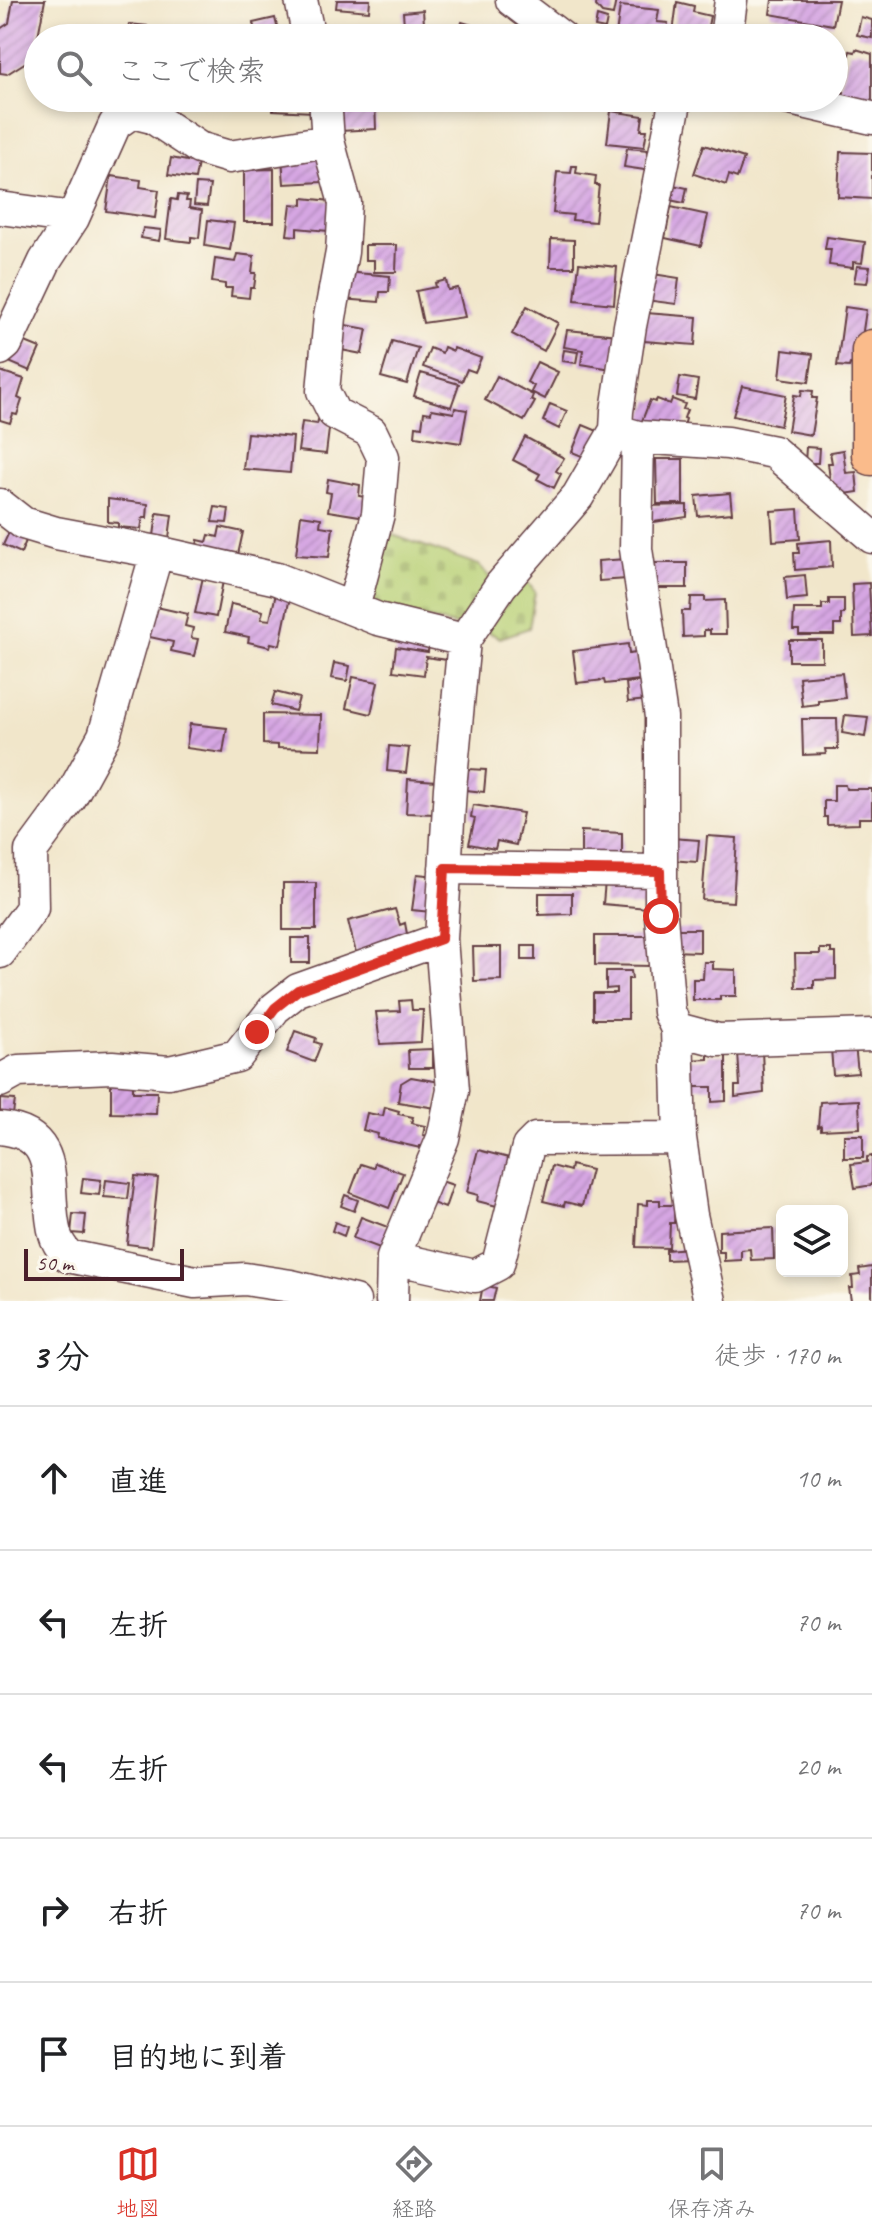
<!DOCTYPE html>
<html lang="ja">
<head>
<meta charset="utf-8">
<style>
	body { margin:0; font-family:Caveat,"Klee One",sans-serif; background:#f6f6f6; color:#202124 }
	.controls { position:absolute; right:24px; bottom:24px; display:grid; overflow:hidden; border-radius:12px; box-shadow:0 4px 12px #0003 }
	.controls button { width:72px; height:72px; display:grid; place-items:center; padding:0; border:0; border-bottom:2px solid #e0e0e0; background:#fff; color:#202124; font:40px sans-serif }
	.scale { position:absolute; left:24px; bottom:20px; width:160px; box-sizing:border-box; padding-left:8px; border:4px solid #4a1f2b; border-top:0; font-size:22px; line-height:28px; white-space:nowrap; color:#4a1f2b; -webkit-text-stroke:6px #fbf7ec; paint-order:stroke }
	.stop { position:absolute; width:24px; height:24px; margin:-18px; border:6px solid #d93025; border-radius:50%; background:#fff }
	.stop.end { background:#d93025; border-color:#fff; box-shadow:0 2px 8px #0008 }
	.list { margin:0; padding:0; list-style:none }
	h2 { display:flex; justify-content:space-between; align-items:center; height:104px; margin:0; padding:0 32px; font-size:34px }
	h2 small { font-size:26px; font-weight:400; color:#757577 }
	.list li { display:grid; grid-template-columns:52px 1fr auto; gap:24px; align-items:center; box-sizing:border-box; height:144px; padding:0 32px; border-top:2px solid #e0e0e0 }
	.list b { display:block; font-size:30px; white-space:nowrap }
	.list em { font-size:26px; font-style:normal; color:#757577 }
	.icon { flex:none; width:44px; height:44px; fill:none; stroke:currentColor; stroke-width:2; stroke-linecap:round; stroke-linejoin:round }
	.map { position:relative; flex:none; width:872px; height:1301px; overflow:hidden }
	.search { position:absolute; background:#fff; box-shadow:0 4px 12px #0003; left:24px; right:24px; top:24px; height:88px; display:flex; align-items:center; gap:20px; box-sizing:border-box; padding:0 28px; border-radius:44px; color:#757577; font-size:30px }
	.sheet { height:824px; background:#fff }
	nav { display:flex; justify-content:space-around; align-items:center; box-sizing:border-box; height:112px; border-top:2px solid #e0e0e0; background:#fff; font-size:22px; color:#757577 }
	nav a { display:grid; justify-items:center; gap:4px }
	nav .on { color:#d93025 }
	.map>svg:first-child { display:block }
</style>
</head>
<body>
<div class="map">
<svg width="872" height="1301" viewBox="0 0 872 1301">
	<defs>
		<pattern id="cemetery-stones" width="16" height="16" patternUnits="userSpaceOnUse" patternTransform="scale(2)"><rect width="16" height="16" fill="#b8d075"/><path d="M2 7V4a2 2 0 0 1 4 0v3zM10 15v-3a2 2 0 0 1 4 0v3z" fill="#a0b265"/></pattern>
		<pattern id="building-hatch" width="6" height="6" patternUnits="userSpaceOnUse" patternTransform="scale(2)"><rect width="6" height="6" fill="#d5a6e2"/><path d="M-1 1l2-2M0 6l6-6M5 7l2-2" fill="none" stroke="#b88ec2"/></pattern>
	</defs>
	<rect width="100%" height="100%" fill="#fbf7ec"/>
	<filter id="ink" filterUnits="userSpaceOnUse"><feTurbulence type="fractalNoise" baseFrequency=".0125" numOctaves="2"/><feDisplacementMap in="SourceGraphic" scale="16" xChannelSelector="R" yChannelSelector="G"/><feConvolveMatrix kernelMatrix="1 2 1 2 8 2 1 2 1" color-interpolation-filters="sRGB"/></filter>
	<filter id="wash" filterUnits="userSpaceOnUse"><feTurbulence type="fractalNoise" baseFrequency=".006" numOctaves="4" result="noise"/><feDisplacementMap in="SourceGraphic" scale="32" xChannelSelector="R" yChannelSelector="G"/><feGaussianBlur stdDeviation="1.8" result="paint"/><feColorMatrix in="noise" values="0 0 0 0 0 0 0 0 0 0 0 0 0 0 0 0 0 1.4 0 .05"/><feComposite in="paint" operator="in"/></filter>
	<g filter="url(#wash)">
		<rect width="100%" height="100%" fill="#f1e6ca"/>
		<path fill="url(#cemetery-stones)" stroke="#817850" stroke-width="2" d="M381,531l98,34 14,16 -30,46 -98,-23z
			M525,579l10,13 -6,36 -29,10 -14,-7z"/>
		<g id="blocks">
			<path fill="url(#building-hatch)" d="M13,0h32l-11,57 -27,17 -7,-1v-44l9,-6z
				M337,0h33l-1,11 -33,-3z
				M597,0h19l-3,15 -11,-2 -6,-7z
				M772,0h66l-5,25 -63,-11z
				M677,2l17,4 -1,6 17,4 -4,20 -7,-2v4l-26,-5z
				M620,6l39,4 -2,12 11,1 -2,15h-36l-14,-3z
				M423,10l2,28h-20l-2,-26z
				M597,16l10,3 -2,10 -10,-2z
				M861,17l11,3v18l-15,-3z
				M275,18l5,20h-23l-4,-15z
				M462,22l23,7 -2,9h-40l2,-6 13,3z
				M129,24l18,2 -2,12h-18z
				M856,49l16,5v48l-29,-6 1,-4 -5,-1 11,-40 5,1z
				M273,98h40v14l-40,-2z
				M375,101l1,28 -36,2 -4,-29z
				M611,111l32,5 -2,14h6l-3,17 -37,-4z
				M704,145l40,13 -7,20 -8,-3 -3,10 -32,-11z
				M627,148l21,2 -3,20 -21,-3z
				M840,152l32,1v46l-34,-2z
				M321,155l1,27 -38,2 -2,-27z
				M171,158l27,5 -3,16 -27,-4z
				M572,166h5l-1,7 20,3 -1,9h4l-4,37 -23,-2 1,-5 -20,-2 4,-41 14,1z
				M274,169v53h-30v-52z
				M111,176l30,4 -1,7 19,3 -4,28 -49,-7z
				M196,184l14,1 -3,21 -13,-1z
				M668,184l19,4 -3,15 -19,-4z
				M178,195l9,1 -1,5h4l-1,7 13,2 -3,28 -8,-1v5l-25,-3 5,-40 6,1z
				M303,198l28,3 -3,30 -31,-3v8l-10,-1 4,-31 12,1z
				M671,207l37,8 -7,31 -36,-8z
				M208,220l26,3 -4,27 -25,-4z
				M143,228l18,2 -2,11 -18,-3z
				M827,237l38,5 -3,21 -9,-1v6l-24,-3 2,-16h-6z
				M551,239l23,1v27h-24z
				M365,245h32l-1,27h-22v-12h-9z
				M237,254l17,2 -2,17h4l-2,15h-4l-1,10 -18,-2 1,-8h-7v-4l-13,-2 3,-23 20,3z
				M579,263l38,4 -3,37 -39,-4z
				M857,266l13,1 -3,16 -13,-1z
				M345,272l45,4 -1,16h-9l-1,10 -37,-3z
				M653,274l26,4 -3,26 -31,-4z
				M446,280l2,10 10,-2 7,29 -42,6 -7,-32 20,-4 -1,-4z
				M527,306l31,17 -14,28 -32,-17z
				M845,307l21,3 -8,55 -8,-1 -1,3 -12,-1z
				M646,313l51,4 -2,28 -51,-4z
				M340,324l27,5 -5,25 -26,-5z
				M567,330l51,5 -6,34 -31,-5 2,-14 -19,-3z
				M18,339l22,9 -10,23 -21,-9z
				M392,341l26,7 -11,36 -26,-7z
				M444,347l9,4 1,-3 27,10 -6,14 -8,-3 -5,12 -39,-14 7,-19 12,5z
				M564,350l14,2 -2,11 -14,-2z
				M783,350l30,4 -4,28 -29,-4z
				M537,362l21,10 -13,27 -14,-7 3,-6 -7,-4z
				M0,371l24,8 -6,19 4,2 -5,15 -4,-1 -3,9 -10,-3z
				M421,373l38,11 -8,23 -37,-11z
				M497,376l36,19 -2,5 4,2 -11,19 -39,-21z
				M680,377l18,3 -3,19 -18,-3z
				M742,386l44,9 -6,31 -47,-10z
				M802,390l11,1 -1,7h5l-6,37 -23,-4 6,-36 7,1z
				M657,399l13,5 2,-5 13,5 -2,5 4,1 -3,8 2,1 -3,10 -23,-1 -18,-7 8,-21 5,2z
				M550,404l17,7 -8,18 -16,-8z
				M455,408l12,2 -6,33 -46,-7 1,-10 6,1 2,-15 7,1 1,-4 22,4z
				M318,420l12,1 -4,33 -28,-3 4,-29 15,2z
				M583,425l17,7 -11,27 -17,-7z
				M247,433l46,4 -3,36 -47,-4z
				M525,437l39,21 -8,13 5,3 -7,14 -17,-9 3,-5 -27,-14z
				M806,447l13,1 -1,15h-13z
				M843,450l3,23 10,-1 2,20 -26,4 -4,-33h4l-2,-11z
				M656,459h27v45h-26z
				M328,479l32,6 -1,11 11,2 -4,19 -38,-6 3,-18 -5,-1z
				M730,493l2,20 -34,3 -2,-20z
				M108,499l40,5 -1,14 -4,-1 -2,12 -23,-2v-4l-10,-1z
				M687,505v12l-40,6 -1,-17z
				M215,507l14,2 -2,14 -15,-1z
				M798,509l2,30 -27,2 -2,-30z
				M157,513l15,2 -3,23 -15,-2z
				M301,515l20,3 -1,8 13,2 -4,29 -33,-2z
				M220,527l23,5 -6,27 -41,-9 2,-10 9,2 2,-7 9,2z
				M11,528l17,8 -7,17 -18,-8z
				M831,540l1,27 -37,3 -1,-17h5l-1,-10z
				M626,559l1,20 -28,2 -1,-20z
				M652,563h35v25h-34z
				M805,575l2,23 -20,2 -2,-23z
				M203,577l20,4 -7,36 -21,-4z
				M869,583l3,53 -18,1 -2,-53z
				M277,589l14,3 -11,53 -9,-2 -1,4 -22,-5 1,-5 -24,-5 6,-28 32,7 -2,8 9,1z
				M691,597h14v4l20,-1 1,34h-16v-4h-6v6l-21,1 -1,-26h8z
				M829,599h15v15h-3v11h-7v10h-35v-5h-6l1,-21h28v-5h7z
				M152,606l36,8 -3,12 8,2 -2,10 7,1 -4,17 -23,-5 2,-9 -28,-6z
				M789,640h33v21h-33z
				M429,643l26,4 -2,14 -27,-4 -2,18 -31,-4 3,-24 32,5z
				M628,644l1,10 7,-1 3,27 -34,4 -1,-4 -27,3 -4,-32z
				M334,663l16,3 -3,15 -16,-3z
				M842,673l3,25 -27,3v3l-16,2 -3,-29z
				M353,677l25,5 -7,32 -25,-6z
				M646,681l2,19 -20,2 -2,-19z
				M275,692l24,6 -4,13 -24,-6z
				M263,714l58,1 -1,34 -42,-1v-3l-15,-1z
				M845,715l23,2 -3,20 -23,-4z
				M802,719h35l1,30h-13l1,5 -23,1z
				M190,724l37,4 -4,25 -37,-5z
				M389,746l20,2 -3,25 -19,-2z
				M468,769l18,1 -2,22 -18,-2z
				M408,779l29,2 -1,33 -30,-1z
				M834,785h11l1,4h26v29h-13v6l-32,1v-8h-3v-16h10z
				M473,805l50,8 -7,32 -19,-4 -2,8 -26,-5 6,-26 -4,-1z
				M581,831l41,2v26l-41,-2z
				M707,836l30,2 -4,64 -31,-2z
				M671,838l28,2 -2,22 -28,-2z
				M417,874l19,2 -5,36 -19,-2z
				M605,881l44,4 -2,23 -44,-4z
				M283,883h33v47h-33z
				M539,893h33v21l-33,1z
				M395,909l5,16 5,-2 2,11 -5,1 2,6 -48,12 -8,-32z
				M671,929h29v23l-29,-1z
				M595,936h58l-1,30 -57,-1z
				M291,938h19v25h-19z
				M522,946h13v14h-13z
				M473,947h28v33l-27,1z
				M820,949h11v4h5v26l-22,1v8h-18l-1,-34h25z
				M704,962h9v7l23,1v26h-16v4h-27v-21h10z
				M606,971h25l1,8h-4v40h-35v-26h23v-5l-10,1z
				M411,1000l1,10h11l-2,32 -41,2 -4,-32 24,-1 -1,-10z
				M295,1031l21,7 -1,4 6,2 -7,18 -27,-10z
				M855,1045l3,28 -25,2 -2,-27z
				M433,1049v19h-24l-1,-18z
				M762,1051l2,42 -29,4v-11h5l-2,-34z
				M708,1055h18v46l-14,1v-15h-25v-27l21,-1z
				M411,1077l29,5 -4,26 -38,-6 3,-19z
				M111,1082h22v10h24l-1,22 -45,-1z
				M0,1099l15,1 -3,22 -12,-1z
				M859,1100l1,28 -39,2v-4l-3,1 2,-25z
				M385,1107l14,4 -1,3 15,3 -2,6 14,3 -2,9 5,1 -2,11 -6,-1v2l-43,-10 1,-4 -15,-4 4,-17 16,3z
				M844,1135h19v23h-19z
				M478,1150l35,9 -12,48 -24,-6 1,-6 -11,-3z
				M872,1156v29l-17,3 -4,-24 16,-2v-5z
				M375,1163l28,10 -14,35 -39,-15 11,-29 12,4z
				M571,1165l20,5 -9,36 -17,-4 -1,4 -21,-5 9,-35 18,5z
				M135,1176l23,2 -7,69 -24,-3z
				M83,1178l18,2 -2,15 -18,-2z
				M435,1179l18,6 -8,23 -18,-7z
				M106,1180l24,3 -2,16 -24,-2z
				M345,1195l13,5 -4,11 -13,-5z
				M648,1200h12v5h15l-1,18h-4l-1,25 -33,-1 2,-43 10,1z
				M73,1214l13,1 -2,19 -13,-1z
				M361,1217l32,12 -8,21 -32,-12z
				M335,1222l12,5 -3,9 -12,-5z
				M773,1228l1,31 -23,1 -1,-11 -9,1v10l-17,1v-9h-5v-21z
				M689,1248l1,11 -24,1v-10z
				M872,1267v34h-21l-2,-13h4l-1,-12 8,-1 -1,-6z
				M483,1285l13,3 -3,13h-13z"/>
		</g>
	</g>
	<g filter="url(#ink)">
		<use href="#blocks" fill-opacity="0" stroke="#633d43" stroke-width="2"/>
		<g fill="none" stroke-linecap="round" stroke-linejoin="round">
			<defs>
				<path id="minor" d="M301,0l8,38
					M512,0l50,38
					M726,38l5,-38
					M325,98l3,43 17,62 -3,49 -12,65 -7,74 11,22 37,19 12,25 -5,57 -25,94
					M786,98l86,20
					M0,208l73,10
					M0,349l6,-5 39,-83 28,-43 42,-94 17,-12 20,5 47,31 30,9 99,-16
					M617,431l21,6 90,6 46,9 98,85
					M638,437l-2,112 25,168v199l8,96 8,17 41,11 154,-5
					M0,505l23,18 33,10 101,19 120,27 101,40 86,21
					M445,868l215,3
					M0,952l32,-44 -1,-57 39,-53 34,-62 53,-184
					M677,1029l3,109 11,77 19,86
					M0,1081l18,-10 94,-4 57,5 68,-16 38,-48 23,-18 143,-51
					M0,1128c66,6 43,63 55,106 2,8 8,16 13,22l127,26 50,-3 46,7 63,15
					M393,1258l82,18 23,-12 30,-117 8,-8 144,-1
					M392,1301l1,-43 50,-120 10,-48 -12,-151 9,-151 14,-148 37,-55 77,-89 38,-66 1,-19 13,-85 46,-228"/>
				<path id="major" d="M872,350v105"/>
			</defs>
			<use href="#minor" stroke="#633d43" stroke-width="35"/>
			<use href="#major" stroke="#633d43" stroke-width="43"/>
			<use href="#minor" stroke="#fff" stroke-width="32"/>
			<use href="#major" stroke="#fabb8b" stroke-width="40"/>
		</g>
	</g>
	<g fill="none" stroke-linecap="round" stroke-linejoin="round" filter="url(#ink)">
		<path stroke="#d93025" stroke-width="10" d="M257,1032l18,-24 23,-18 143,-51 4,-71 215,3 1,45"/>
	</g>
</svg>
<div class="controls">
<button><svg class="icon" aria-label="layers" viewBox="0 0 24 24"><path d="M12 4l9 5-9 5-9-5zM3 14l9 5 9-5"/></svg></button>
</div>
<div class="scale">50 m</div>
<div class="stop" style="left:661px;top:916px"></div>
<div class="stop end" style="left:257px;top:1032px"></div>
<div class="search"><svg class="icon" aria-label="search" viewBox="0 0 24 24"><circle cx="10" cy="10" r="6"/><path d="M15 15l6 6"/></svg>ここで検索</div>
</div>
<section class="sheet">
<h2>3 分<small>徒歩 · 170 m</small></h2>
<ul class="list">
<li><svg class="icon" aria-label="ahead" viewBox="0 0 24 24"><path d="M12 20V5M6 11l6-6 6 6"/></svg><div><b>直進</b></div><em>10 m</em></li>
<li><svg class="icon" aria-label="left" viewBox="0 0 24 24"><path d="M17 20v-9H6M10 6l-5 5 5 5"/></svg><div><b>左折</b></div><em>70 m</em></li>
<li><svg class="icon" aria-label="left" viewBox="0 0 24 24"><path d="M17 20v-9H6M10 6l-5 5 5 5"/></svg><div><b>左折</b></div><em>20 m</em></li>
<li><svg class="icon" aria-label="right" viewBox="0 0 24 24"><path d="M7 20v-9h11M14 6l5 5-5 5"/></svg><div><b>右折</b></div><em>70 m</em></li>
<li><svg class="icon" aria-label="arrive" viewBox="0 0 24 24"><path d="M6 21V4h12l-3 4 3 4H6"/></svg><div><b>目的地に到着</b></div></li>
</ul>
</section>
<nav>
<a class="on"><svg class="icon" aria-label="map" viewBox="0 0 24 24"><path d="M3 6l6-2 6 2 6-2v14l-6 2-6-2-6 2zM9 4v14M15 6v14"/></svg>地図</a>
<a><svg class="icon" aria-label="directions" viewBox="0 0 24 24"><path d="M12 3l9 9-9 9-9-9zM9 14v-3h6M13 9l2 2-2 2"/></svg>経路</a>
<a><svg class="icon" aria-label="saved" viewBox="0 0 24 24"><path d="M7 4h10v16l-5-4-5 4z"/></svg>保存済み</a>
</nav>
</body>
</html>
